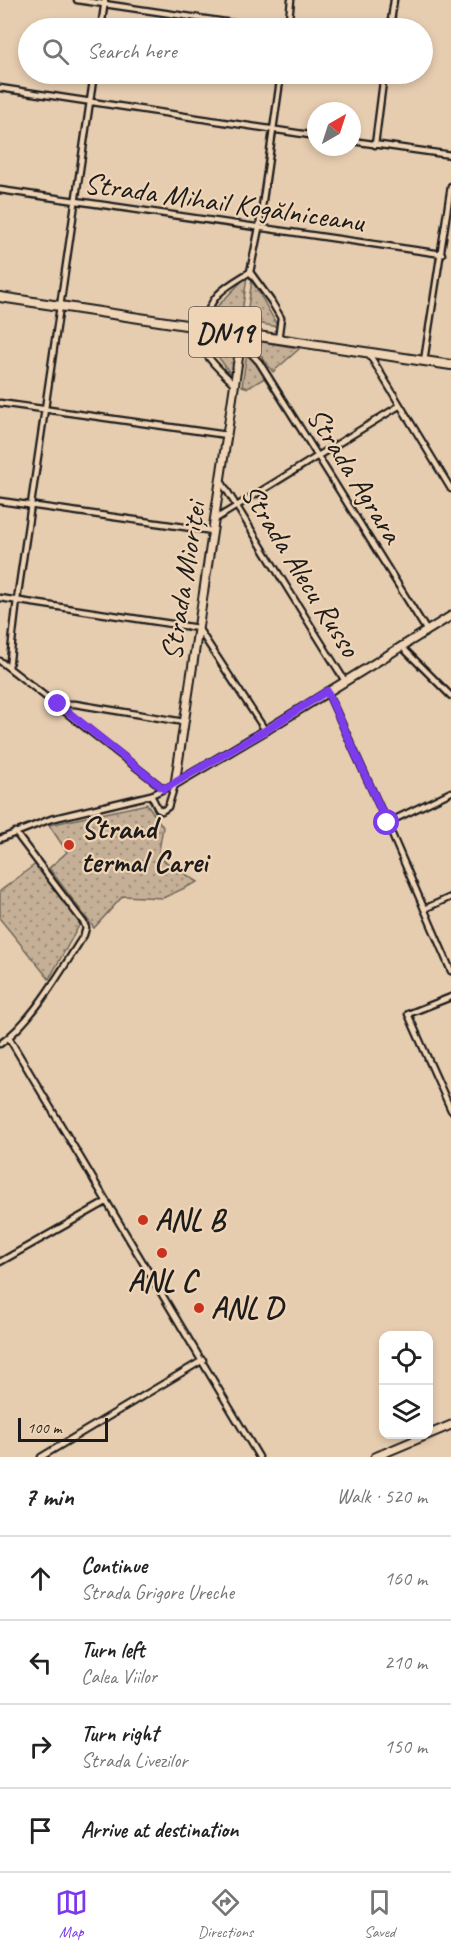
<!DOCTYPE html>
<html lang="en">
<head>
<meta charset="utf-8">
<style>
	body { margin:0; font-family:Caveat,sans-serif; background:#f2f2f2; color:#222 }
	.controls { position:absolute; right:18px; bottom:18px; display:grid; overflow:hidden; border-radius:12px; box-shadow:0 3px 9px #0003 }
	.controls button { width:54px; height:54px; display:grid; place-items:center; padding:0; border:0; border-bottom:2px solid #e0e0e0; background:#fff; color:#222; font:30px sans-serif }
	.compass { position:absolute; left:307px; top:102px; width:54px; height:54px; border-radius:50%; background:#fff; box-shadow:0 3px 9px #0003; rotate:39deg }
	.scale { position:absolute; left:18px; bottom:15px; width:90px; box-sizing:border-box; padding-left:6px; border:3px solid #1c1c1c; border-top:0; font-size:16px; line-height:21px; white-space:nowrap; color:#1c1c1c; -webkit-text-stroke:4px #efd4b6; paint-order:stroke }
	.stop { position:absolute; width:18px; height:18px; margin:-14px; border:4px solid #7c3aed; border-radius:50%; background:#fff }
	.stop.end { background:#7c3aed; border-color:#fff; box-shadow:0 2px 6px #0008 }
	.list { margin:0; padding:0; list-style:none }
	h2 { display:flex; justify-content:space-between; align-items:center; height:78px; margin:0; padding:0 24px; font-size:26px }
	h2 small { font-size:20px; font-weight:400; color:#767676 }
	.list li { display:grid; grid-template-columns:39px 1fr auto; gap:18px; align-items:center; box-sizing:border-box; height:84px; padding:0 24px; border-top:2px solid #e0e0e0 }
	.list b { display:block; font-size:22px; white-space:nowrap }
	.list p { margin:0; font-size:20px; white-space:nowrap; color:#767676 }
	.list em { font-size:20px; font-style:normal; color:#767676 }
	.icon { flex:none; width:33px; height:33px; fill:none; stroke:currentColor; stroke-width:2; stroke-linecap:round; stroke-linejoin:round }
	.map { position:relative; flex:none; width:451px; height:1457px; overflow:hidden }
	.search { position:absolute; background:#fff; box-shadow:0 3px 9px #0003; left:18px; right:18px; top:18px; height:66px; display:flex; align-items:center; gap:15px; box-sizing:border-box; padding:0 21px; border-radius:33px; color:#767676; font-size:22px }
	.sheet { height:414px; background:#fff }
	nav { display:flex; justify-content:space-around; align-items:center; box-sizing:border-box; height:84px; border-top:2px solid #e0e0e0; background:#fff; font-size:16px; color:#767676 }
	nav a { display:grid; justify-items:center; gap:3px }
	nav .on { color:#7c3aed }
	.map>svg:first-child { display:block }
</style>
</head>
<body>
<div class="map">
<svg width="451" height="1457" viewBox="0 0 451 1457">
	<defs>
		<pattern id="grass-dots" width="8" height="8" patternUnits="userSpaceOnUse" patternTransform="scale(1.5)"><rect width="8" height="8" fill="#c5b097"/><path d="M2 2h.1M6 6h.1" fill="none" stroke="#9f8e7a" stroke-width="1.8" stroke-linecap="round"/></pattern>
	</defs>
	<rect width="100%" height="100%" fill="#e7cdb0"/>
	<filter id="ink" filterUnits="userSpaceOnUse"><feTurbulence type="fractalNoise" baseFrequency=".0167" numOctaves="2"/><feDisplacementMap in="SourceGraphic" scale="12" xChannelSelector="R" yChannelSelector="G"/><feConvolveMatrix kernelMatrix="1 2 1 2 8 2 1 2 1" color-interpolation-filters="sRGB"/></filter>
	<g filter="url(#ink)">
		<path fill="url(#grass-dots)" stroke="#70665a" stroke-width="1.5" d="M247,276l-6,45 -32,-6z
			M252,280l26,47 -32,-6z
			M212,335l28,3 -7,39 -22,-30z
			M251,340l47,8 1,1 -26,23 -14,-19 -10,-8z
			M247,352l6,4 15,20 -20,12 -6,-2z
			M147,804l16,23 -5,30 40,25 -35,16 -40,-2 -29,32 -45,-60 18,-16 -18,-27z
			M37,863l44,59 -32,57 -49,-60v-28z"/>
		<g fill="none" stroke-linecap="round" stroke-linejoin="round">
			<defs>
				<path id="street" d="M77,0l189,28
					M101,28l4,-28
					M288,28l3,-28
					M390,28l4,-28
					M0,88l316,48
					M352,141l99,14
					M375,145l9,-71
					M0,190l442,64
					M250,272l9,-44 22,-154
					M250,272l21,29 10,17 -3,22
					M242,344l17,18 168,269
					M369,354l82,135
					M424,361l27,-175
					M234,384c-9,-10 -25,-22 -30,-35 -3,-7 -1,-16 0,-23 6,-32 20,-38 46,-54
					M0,403l227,32
					M221,481l124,200
					M0,501l213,30
					M214,520l185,-114
					M0,598l198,30 67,102
					M401,646l50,50
					M0,661l164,128
					M9,668l8,-68 77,-526
					M327,691l60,132 64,148
					M58,704h17l109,18
					M151,795l7,14 4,2 6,-4 7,-23
					M387,823l64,-31
					M0,839l51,-20 100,-24 24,-11
					M424,909l27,-12
					M451,997l-43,17 43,96
					M9,1038l250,419
					M0,1044c33,-23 62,-75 84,-109l2,-7 -2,-5 -69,-91
					M0,1262l106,-60
					M41,1457l162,-97"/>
				<path id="secondary" d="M175,784l67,-450
					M175,784l93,-55 183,-113
					M375,1457l76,-32"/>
				<path id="primary" d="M0,297l451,68"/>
			</defs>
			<use href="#street" stroke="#1c1c1c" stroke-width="9"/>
			<use href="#secondary" stroke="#1c1c1c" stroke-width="11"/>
			<use href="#primary" stroke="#1c1c1c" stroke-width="12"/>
			<use href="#street" stroke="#efd4b6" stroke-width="4.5"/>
			<use href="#secondary" stroke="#efd4b6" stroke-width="7"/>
			<use href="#primary" stroke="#efd4b6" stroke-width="8"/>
		</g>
	</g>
	<g fill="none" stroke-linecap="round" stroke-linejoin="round" filter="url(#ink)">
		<path stroke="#7c3aed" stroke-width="8" d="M58,704l106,85 104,-60 59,-38 60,132"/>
	</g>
	<g fill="#c8321e" stroke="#efd4b6" stroke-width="2">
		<circle cx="69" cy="845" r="6"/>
		<circle cx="143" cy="1220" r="6"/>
		<circle cx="162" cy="1253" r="6"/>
		<circle cx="199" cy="1308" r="6"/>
	</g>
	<g text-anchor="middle" stroke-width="4.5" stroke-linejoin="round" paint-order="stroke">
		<rect fill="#efd4b6" stroke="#5b534a" stroke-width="1.5" x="189" y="307" width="72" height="50" rx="4.5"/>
		<g font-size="28" font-weight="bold" fill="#1c1c1c">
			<text x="225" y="342">DN19</text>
		</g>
		<g font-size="30" fill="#1c1c1c" stroke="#efd4b6">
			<text transform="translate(224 202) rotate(8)" y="10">Strada Mihail Kogălniceanu</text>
			<text transform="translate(355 475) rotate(58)" y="10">Strada Agrara</text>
			<text transform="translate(301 570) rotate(58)" y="10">Strada Alecu Russo</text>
			<text transform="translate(183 581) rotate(-81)" y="10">Strada Mioriței</text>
		</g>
		<g font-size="30" font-weight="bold" fill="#1c1c1c" stroke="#efd4b6" text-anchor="start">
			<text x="81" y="838">Strand<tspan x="81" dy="34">termal Carei</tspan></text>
			<text x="155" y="1230">ANL B</text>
			<text x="162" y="1291" text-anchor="middle">ANL C</text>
			<text x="211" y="1318">ANL D</text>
		</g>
	</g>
</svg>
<div class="controls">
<button><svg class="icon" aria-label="locate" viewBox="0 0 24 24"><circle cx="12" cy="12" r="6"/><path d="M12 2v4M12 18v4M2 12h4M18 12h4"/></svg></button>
<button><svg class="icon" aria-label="layers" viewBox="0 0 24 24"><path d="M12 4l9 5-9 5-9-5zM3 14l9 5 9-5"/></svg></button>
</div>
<svg class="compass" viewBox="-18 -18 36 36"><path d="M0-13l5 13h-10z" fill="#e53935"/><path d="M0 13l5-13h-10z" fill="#767676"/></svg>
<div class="scale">100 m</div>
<div class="stop" style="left:387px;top:823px"></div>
<div class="stop end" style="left:58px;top:704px"></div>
<div class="search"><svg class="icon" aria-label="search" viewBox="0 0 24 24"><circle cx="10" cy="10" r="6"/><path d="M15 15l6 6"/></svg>Search here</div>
</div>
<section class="sheet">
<h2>7 min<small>Walk · 520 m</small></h2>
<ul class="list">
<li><svg class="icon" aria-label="ahead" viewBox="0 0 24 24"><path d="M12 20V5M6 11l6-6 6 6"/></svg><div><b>Continue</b><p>Strada Grigore Ureche</p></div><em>160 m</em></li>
<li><svg class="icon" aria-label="left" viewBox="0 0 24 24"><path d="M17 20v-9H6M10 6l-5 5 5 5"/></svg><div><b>Turn left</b><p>Calea Viilor</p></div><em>210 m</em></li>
<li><svg class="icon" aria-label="right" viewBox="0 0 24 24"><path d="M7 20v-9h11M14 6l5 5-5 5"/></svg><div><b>Turn right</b><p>Strada Livezilor</p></div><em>150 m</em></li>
<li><svg class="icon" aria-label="arrive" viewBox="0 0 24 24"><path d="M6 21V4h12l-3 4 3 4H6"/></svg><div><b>Arrive at destination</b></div></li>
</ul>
</section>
<nav>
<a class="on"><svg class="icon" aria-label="map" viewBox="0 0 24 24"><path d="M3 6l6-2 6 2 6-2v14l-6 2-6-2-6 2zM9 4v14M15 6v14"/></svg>Map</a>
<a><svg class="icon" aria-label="directions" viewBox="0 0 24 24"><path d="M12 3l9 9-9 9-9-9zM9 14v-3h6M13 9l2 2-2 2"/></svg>Directions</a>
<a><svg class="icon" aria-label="saved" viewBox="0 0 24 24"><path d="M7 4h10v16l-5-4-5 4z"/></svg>Saved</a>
</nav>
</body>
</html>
